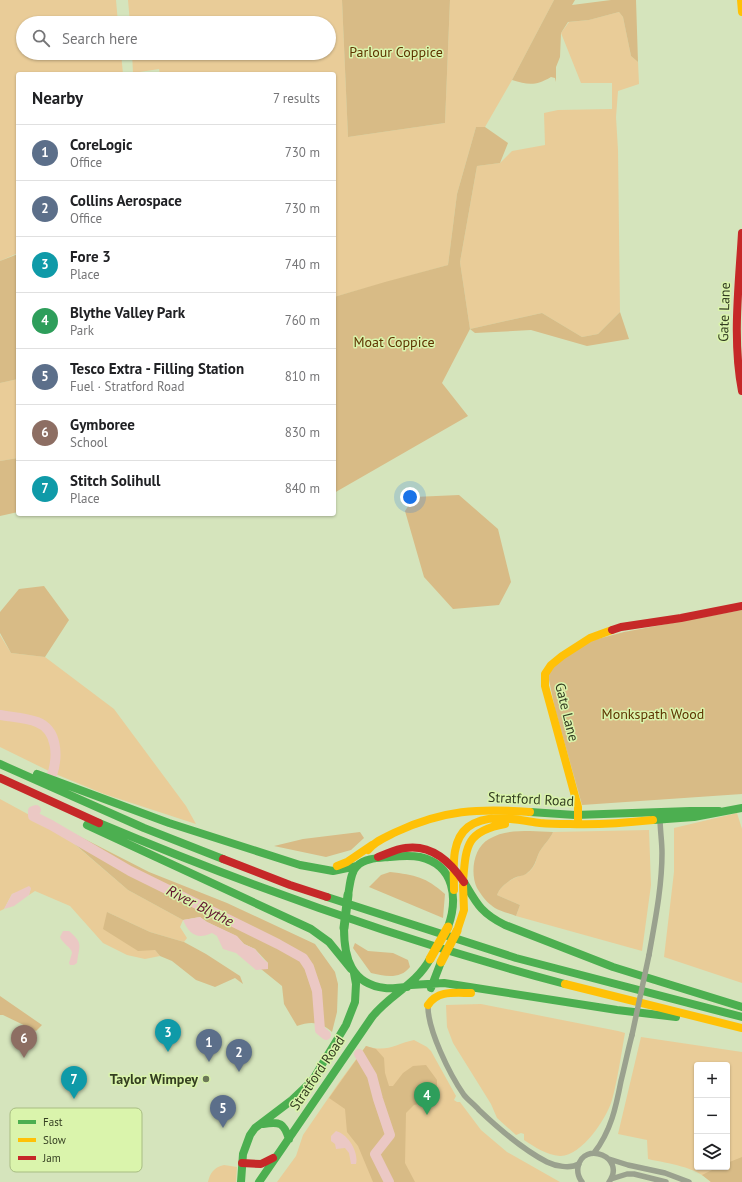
<!DOCTYPE html>
<html lang="en">
<head>
<meta charset="utf-8">
<style>
	body { margin:0; font-family:"PT Sans",sans-serif; background:#f2f2f2; color:#202124 }
	.controls { position:absolute; right:12px; bottom:12px; display:grid; overflow:hidden; border-radius:4px; box-shadow:0 1px 3px #0004 }
	.controls button { width:36px; height:36px; display:grid; place-items:center; padding:0; border:0; border-bottom:1px solid #e0e0e0; background:#fff; color:#202124; font:20px sans-serif }
	.you { position:absolute; left:410px; top:497px; width:14px; height:14px; margin:-10px; border:3px solid #fff; border-radius:50%; background:#1a73e8; box-shadow:0 0 0 6px #1a73e833 }
	.badge { display:grid; place-items:center; width:26px; height:26px; border-radius:50%; background:#2563eb; color:#fff; font-size:13px; font-weight:700 }
	.pin { position:absolute; translate:-50% -33px; filter:drop-shadow(0 1px 2px #0008) }
	.pin::after { content:''; position:absolute; top:21px; width:14px; height:12px; background:inherit; clip-path:polygon(0 0,100% 0,50% 100%) }
	.list { margin:0; padding:0; list-style:none }
	h2 { display:flex; justify-content:space-between; align-items:center; height:52px; margin:0; padding:0 16px; font-size:17px }
	h2 small { font-size:13px; font-weight:400; color:#757577 }
	.list li { display:grid; grid-template-columns:26px 1fr auto; gap:12px; align-items:center; box-sizing:border-box; height:56px; padding:0 16px; border-top:1px solid #e0e0e0 }
	.list b { display:block; font-size:15px; white-space:nowrap }
	.list p { margin:0; font-size:13px; white-space:nowrap; color:#757577 }
	.list em { font-size:13px; font-style:normal; color:#757577 }
	.icon { flex:none; width:22px; height:22px; fill:none; stroke:currentColor; stroke-width:2; stroke-linecap:round; stroke-linejoin:round }
	.map { position:relative; flex:none; width:742px; height:1182px; overflow:hidden }
	.search { position:absolute; background:#fff; box-shadow:0 1px 3px #0004; left:16px; top:16px; width:320px; height:44px; display:flex; align-items:center; gap:10px; box-sizing:border-box; padding:0 14px; border-radius:22px; color:#757577; font-size:15px }
	.panel { position:absolute; background:#fff; box-shadow:0 1px 3px #0004; left:16px; top:72px; width:320px; height:444px; border-radius:4px }
	.map>svg:first-child { display:block }
</style>
</head>
<body>
<div class="map">
<svg width="742" height="1182" viewBox="0 0 742 1182">
	<rect width="100%" height="100%" fill="#d5e4bc"/>
	<path fill="#e9cc98" fill-rule="evenodd" d="M0,0h116l2,23h-95v30h98l2,21h-105v179l-18,8z
		M128,0h214l6,137 97,-14 5,-123h104l-42,80 -27,47h-9l-19,67 -9,71 -114,32v-223h-174l-1,-5 -26,4 -1,-20h197v-30h-199z
		M619,12l4,5 8,39 7,6 1,22 -21,7 -2,26 2,33 2,162 -22,22 -16,3 -40,-24 -72,16 -10,-67 17,-96 23,-3 12,-12 33,-6 -1,-32 14,-3 54,-1v-26h-31l-20,-50 8,-11 20,-2z
		M18,379v79l-18,3v-78z
		M0,635l11,18 34,4 69,52 72,97 10,18 -92,-30 -51,-21 -53,-26z
		M0,799l59,32 69,59 55,30 -3,7 7,11 -3,4 -34,-10 -43,-20 48,38 5,6 -15,3 -18,-4 -24,-12 -33,-37 -35,-15 -6,4 2,-7 -19,6 -8,15 -4,2z
		M737,813l5,16v154l-78,-26 10,-85v-44z
		M649,830l2,55 -9,66 -126,-35 4,-11 -23,-10c3,-8 12,-15 20,-18 3,-1 6,-2 9,-3 12,-8 9,-17 16,-26 4,-6 8,-9 11,-16z
		M481,1004l137,27 7,2c-4,22 -7,45 -13,67 -5,18 -31,57 -52,56 -14,-1 -25,-9 -36,-16v-6l-3,-1 -5,2 -19,-17 -6,-14 -38,-61 -6,-16 -1,-22z
		M641,1037l101,15v130h-31c-17,-16 -41,-18 -63,-23l-1,-19 -29,-6zM697,1065h30v102h-30z
		M414,1040l13,7 4,4 25,45 -2,4 3,2h3l21,28 26,22 53,30h-283l19,-26 7,-21 37,-54 26,-35c21,7 29,-2 48,-6z
		M224,1165l13,2 -1,15h-28c2,-9 6,-15 16,-17z"/>
	<path fill="#d8bb86" d="M342,0h108l-5,123 -97,14z
		M554,0h21l-3,5 39,-5h25l2,62 -7,-6 -8,-39 -4,-5 -30,8 -21,2 -7,11 -1,24 -4,10v15l-1,-4 -4,-1c-15,9 -23,8 -39,3z
		M476,127h9l23,16 -8,20 -23,3 -17,96 10,67 72,-16 40,24 16,-3 22,-22 9,27 -42,7 -56,-16 -56,3 -5,-4 -28,54 26,33 -134,77v-196l51,-15 63,-17 9,-71z
		M18,254v125l-18,4v-122z
		M18,458v54l-18,4v-55z
		M459,495l39,34 13,53 -12,23 -46,4 -29,-32 -19,-66 9,-14z
		M44,586l25,34 -24,37 -34,-4 -11,-20v-21l19,-23z
		M742,610v184l-160,11 -27,-96 -7,-34 10,-13 32,-21 34,-9z
		M69,831l80,41 78,31 88,41 20,28 3,12 -1,28 -5,20c-11,-10 -21,-11 -35,-6l-13,-22 -2,-18 -21,-17h6l1,-6 -13,-14 -11,-5 -8,-8 -29,-14 -7,-5 -17,3 -55,-30 -65,-56z
		M530,831l23,1c-3,7 -7,10 -11,16 -7,9 -4,17 -16,26 -3,2 -8,2 -12,4 -7,4 -14,9 -17,17l23,10 -4,11c-7,-3 -19,-5 -25,-11 -5,-3 -11,-12 -14,-17 -7,-15 -4,-40 12,-49 13,-8 27,-8 41,-8z
		M360,832l4,6 -13,12 -25,7 -52,-11 29,-7z
		M390,872c25,3 36,5 55,22l-2,24 -74,-31 12,-12z
		M107,912l43,20 34,10 22,12 34,22 3,8 -8,-6 -20,9 -19,-7 -24,-19 -12,-5 -5,-6 -17,1 -35,-22z
		M355,943l13,8 25,2 15,7 2,7c-10,13 -26,9 -39,6l-18,-25z
		M0,996l42,29 -6,6 -33,-16h-3z
		M366,1046l10,3 8,9 1,15 4,13h4l10,-13 10,-7 13,-1 11,15v16l-9,6 -14,3 -8,8 -1,50 10,19h-42l-15,-36 -11,-14 -2,-23 -16,-11z
		M742,1157v25h-31l-9,-7 16,-8h9v-4z"/>
	<path fill="#ebc8c4" d="M29,886l2,2 -2,7 -15,11 -10,3 8,-15z
		M200,917l7,5 30,14 7,8 11,5 8,10 5,4v6l-12,1 -20,-17 -13,-4 -6,-13 -5,-3c-15,7 -23,1 -29,-13z
		M63,931h6c15,13 10,14 8,32l-3,2h-4l-1,-2c1,-3 2,-7 3,-10 0,-5 -10,-10 -12,-16z
		M336,1131c12,3 23,21 20,33h-5l-2,-11 -4,-5 -9,1 -1,-5 -4,-3v-5z"/>
	<g fill="none" stroke-linecap="round" stroke-linejoin="round">
		<path stroke="#ebc8c4" stroke-width="10" d="M0,715c11,2 27,3 37,7 21,8 21,35 15,53
			M36,810l-3,1v5l18,9 79,46 148,73 25,14 6,9 8,24 3,39 6,5
			M359,1054l13,22 6,23 12,36 -15,19 14,28"/>
		<path stroke="#9aa18e" stroke-width="5.5" d="M649,955c6,-34 13,-68 13,-102 0,-12 -2,-23 -2,-35
			M428,1005c-1,24 22,70 36,90 4,5 11,10 15,15 20,19 43,39 68,52 8,4 23,7 32,2
			M594,1153c17,-22 22,-46 27,-72 4,-16 7,-31 11,-46
			M609,1159l19,6 37,8 24,9
			M611,1179l16,-5h7l32,8
			M582,1182c-3,-4 -5,-9 -4,-15 5,-27 49,-10 31,15"/>
		<path stroke="#4caf50" stroke-width="8" d="M0,764l144,64 79,31
			M37,774l132,49 131,42 33,6 24,-5
			M530,812l45,3 115,-4h29
			M653,820l41,-3 48,-9
			M99,823c152,64 307,119 466,161
			M87,825l224,104 18,13 22,27
			M464,882c13,22 17,31 41,43l108,42 129,40
			M348,895c2,-9 2,-22 9,-29 8,-8 22,-8 32,-9 11,-1 21,-2 31,0 35,8 38,42 28,70
			M327,897l189,61 226,59
			M344,928c0,30 7,56 41,60 7,1 15,-1 22,-1
			M411,985l33,-2 173,27 59,7
			M431,988l10,-26
			M263,1124c17,-3 21,-1 26,15
			M241,1182l2,-28 7,-19 5,-7 37,-28 20,-19 34,-56 9,-23 1,-18 -2,-11
			M259,1182l113,-165c18,-23 43,-31 58,-58"/>
		<path stroke="#ffc107" stroke-width="8" d="M741,0l1,12
			M578,821v-14l-33,-121v-12l6,-9 11,-9 28,-18 22,-8
			M368,850c7,-9 18,-13 28,-18 47,-22 83,-24 134,-20
			M337,866l10,-4 25,-17
			M463,881c3,-35 3,-50 42,-57
			M454,890c0,-20 -4,-49 14,-63 20,-15 50,-7 72,-4 10,1 20,1 30,1 28,1 55,-1 83,-4
			M457,931l7,-21 -1,-25
			M565,984l177,44
			M428,1005c10,-15 27,-12 43,-12"/>
		<path stroke="#c62828" stroke-width="8" d="M742,233c-3,52 -10,106 0,158
			M612,630l9,-3 60,-9 61,-12
			M0,778l99,45
			M378,857c9,-3 18,-8 27,-9 26,-4 45,13 59,34
			M223,859l67,26 37,12
			M242,1163l19,1 12,-6"/>
		<path stroke="#9aa18e" stroke-width="5.5" d="M632,1035l17,-80"/>
		<path stroke="#4caf50" stroke-width="9" d="M344,928l4,-33"/>
		<path stroke="#ffc107" stroke-width="9" d="M430,959l18,-32
			M441,962l16,-31"/>
	</g>
	<circle fill="#6c7857" stroke="#daf4ac" stroke-width="1.5" cx="206" cy="1079" r="4"/>
	<g text-anchor="middle" stroke-width="3" stroke-linejoin="round" paint-order="stroke">
		<g font-size="14" fill="#5e3400" stroke="#daf4ac">
			<text x="396" y="57">Parlour Coppice</text>
			<text x="394" y="347">Moat Coppice</text>
			<text x="653" y="719">Monkspath Wood</text>
		</g>
		<g font-size="14" fill="#343e21" stroke="#daf4ac">
			<text transform="translate(724 312) rotate(-88)" y="5">Gate Lane</text>
			<text transform="translate(567 712) rotate(76)" y="5">Gate Lane</text>
			<text transform="translate(531 799) rotate(3)" y="5">Stratford Road</text>
			<text transform="translate(317 1073) rotate(-56)" y="5">Stratford Road</text>
		</g>
		<g font-size="14" font-weight="bold" fill="#343e21" stroke="#daf4ac" text-anchor="end">
			<text x="198" y="1084">Taylor Wimpey</text>
		</g>
		<g font-size="15" font-style="italic" fill="#61122f" stroke="#daf4ac">
			<text transform="translate(200 906) rotate(27)" y="5">River Blythe</text>
		</g>
	</g>
	<rect x="10" y="1108" width="132" height="64" rx="6" fill="#daf4ac" stroke="#a8bd82" stroke-width="1"/>
	<rect x="18" y="1120" width="18" height="4" fill="#4caf50"/>
	<rect x="18" y="1138" width="18" height="4" fill="#ffc107"/>
	<rect x="18" y="1156" width="18" height="4" fill="#c62828"/>
	<g font-size="11" fill="#343e21">
		<text x="43" y="1126">Fast</text>
		<text x="43" y="1144">Slow</text>
		<text x="43" y="1162">Jam</text>
	</g>
</svg>
<div class="controls">
<button>+</button>
<button>−</button>
<button><svg class="icon" aria-label="layers" viewBox="0 0 24 24"><path d="M12 4l9 5-9 5-9-5zM3 14l9 5 9-5"/></svg></button>
</div>
<div class="you"></div>
<div class="pin badge" style="left:209px;top:1062px;background:#5c6f8a">1</div>
<div class="pin badge" style="left:239px;top:1072px;background:#5c6f8a">2</div>
<div class="pin badge" style="left:168px;top:1052px;background:#0f9aa8">3</div>
<div class="pin badge" style="left:427px;top:1115px;background:#2e9e5b">4</div>
<div class="pin badge" style="left:223px;top:1128px;background:#5c6f8a">5</div>
<div class="pin badge" style="left:24px;top:1058px;background:#8d6e63">6</div>
<div class="pin badge" style="left:74px;top:1099px;background:#0f9aa8">7</div>
<div class="search"><svg class="icon" aria-label="search" viewBox="0 0 24 24"><circle cx="10" cy="10" r="6"/><path d="M15 15l6 6"/></svg>Search here</div>
<section class="panel">
<h2>Nearby<small>7 results</small></h2>
<ul class="list">
<li><span class="badge" style="background:#5c6f8a">1</span><div><b>CoreLogic</b><p>Office</p></div><em>730 m</em></li>
<li><span class="badge" style="background:#5c6f8a">2</span><div><b>Collins Aerospace</b><p>Office</p></div><em>730 m</em></li>
<li><span class="badge" style="background:#0f9aa8">3</span><div><b>Fore 3</b><p>Place</p></div><em>740 m</em></li>
<li><span class="badge" style="background:#2e9e5b">4</span><div><b>Blythe Valley Park</b><p>Park</p></div><em>760 m</em></li>
<li><span class="badge" style="background:#5c6f8a">5</span><div><b>Tesco Extra - Filling Station</b><p>Fuel · Stratford Road</p></div><em>810 m</em></li>
<li><span class="badge" style="background:#8d6e63">6</span><div><b>Gymboree</b><p>School</p></div><em>830 m</em></li>
<li><span class="badge" style="background:#0f9aa8">7</span><div><b>Stitch Solihull</b><p>Place</p></div><em>840 m</em></li>
</ul>
</section>
</div>
</body>
</html>
